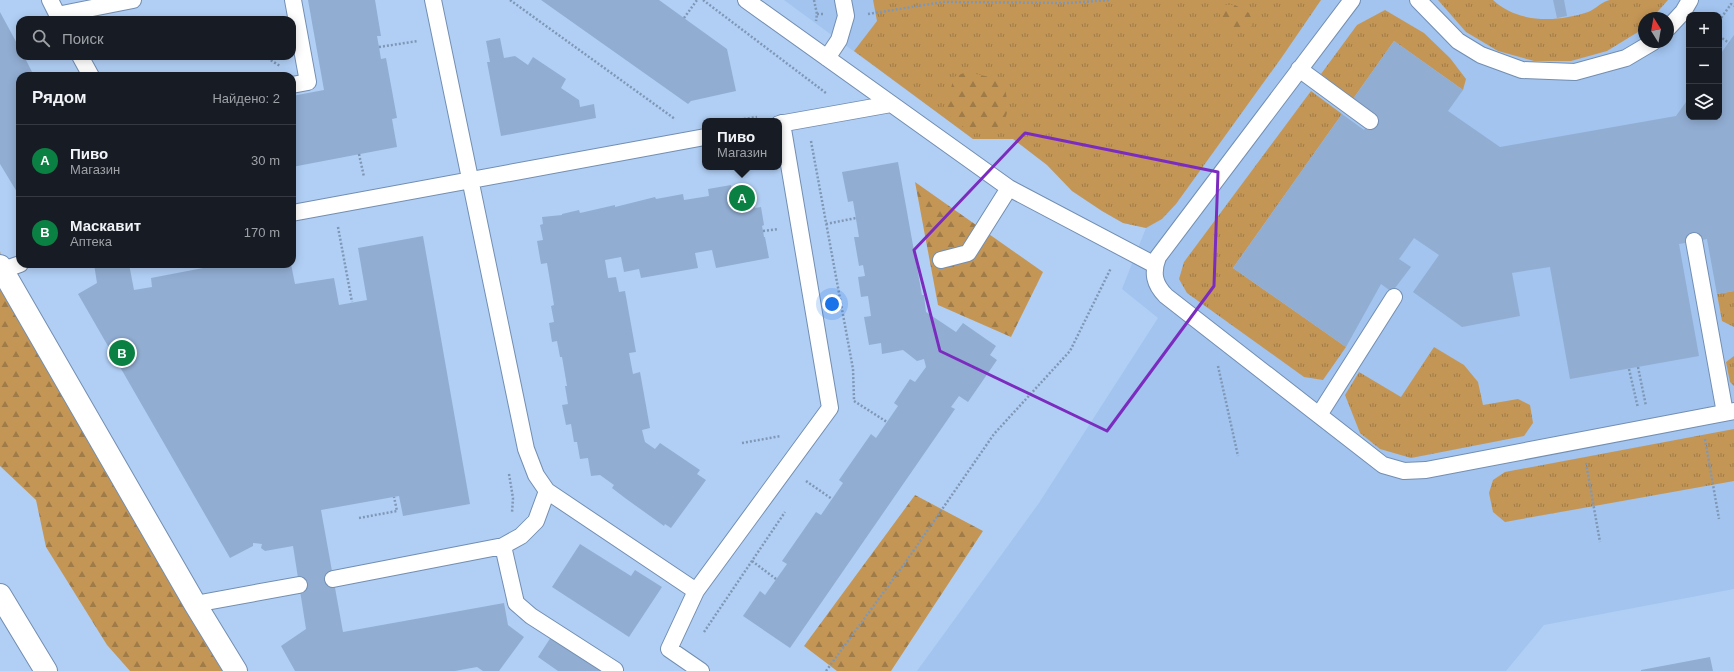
<!DOCTYPE html>
<html lang="ru">
<head>
<meta charset="utf-8">
<style>
	body { margin:0; font-family:Arial,sans-serif; background:#242831; color:#f1f3f6 }
	.controls { position:absolute; right:12px; top:12px; display:grid; overflow:hidden; border-radius:8px; box-shadow:0 2px 10px #0003 }
	.controls button { width:36px; height:36px; display:grid; place-items:center; padding:0; border:0; border-bottom:1px solid #363941; background:#171b24; color:#f1f3f6; font:20px sans-serif }
	.compass { position:absolute; left:1638px; top:12px; width:36px; height:36px; border-radius:50%; background:#171b24; box-shadow:0 2px 10px #0003; rotate:349deg }
	.you { position:absolute; left:832px; top:304px; width:14px; height:14px; margin:-10px; border:3px solid #fff; border-radius:50%; background:#1a73e8; box-shadow:0 0 0 6px #1a73e833 }
	.badge { display:grid; place-items:center; width:26px; height:26px; border-radius:50%; background:#0b8043; color:#fff; font-size:13px; font-weight:700 }
	.pin { position:absolute; translate:-50% -50%; border:2px solid #fff; box-shadow:0 1px 4px #0006 }
	.popup { position:absolute; left:702px; top:118px; width:80px; height:52px; box-sizing:border-box; display:grid; place-content:center; border-radius:8px; background:#171b24; filter:drop-shadow(0 1px 3px #0005); font-size:13px; white-space:nowrap; color:#9ea1a6 }
	.popup b { font-size:15px; color:#f1f3f6 }
	.popup::after { content:''; position:absolute; left:50%; top:100%; margin-left:-8px; border:8px solid transparent; border-top-color:#171b24 }
	.list { margin:0; padding:0; list-style:none }
	h2 { display:flex; justify-content:space-between; align-items:center; height:52px; margin:0; padding:0 16px; font-size:17px }
	h2 small { font-size:13px; font-weight:400; color:#9ea1a6 }
	.list li { display:grid; grid-template-columns:26px 1fr auto; gap:12px; align-items:center; box-sizing:border-box; height:72px; padding:0 16px; border-top:1px solid #363941 }
	.list b { display:block; font-size:15px; white-space:nowrap }
	.list p { margin:0; font-size:13px; white-space:nowrap; color:#9ea1a6 }
	.list em { font-size:13px; font-style:normal; color:#9ea1a6 }
	.icon { flex:none; width:22px; height:22px; fill:none; stroke:currentColor; stroke-width:2; stroke-linecap:round; stroke-linejoin:round }
	.map { position:relative; flex:none; width:1734px; height:671px; overflow:hidden }
	.search { position:absolute; background:#171b24; box-shadow:0 2px 10px #0003; left:16px; top:16px; width:280px; height:44px; display:flex; align-items:center; gap:10px; box-sizing:border-box; padding:0 14px; border-radius:12px; color:#9ea1a6; font-size:15px }
	.panel { position:absolute; background:#171b24; box-shadow:0 2px 10px #0003; left:16px; top:72px; width:280px; height:196px; border-radius:12px }
	.map>svg:first-child { display:block }
</style>
</head>
<body>
<div class="map">
<svg width="1734" height="671" viewBox="0 0 1734 671">
	<defs>
		<pattern id="grass-tufts" width="24" height="20" patternUnits="userSpaceOnUse"><rect width="24" height="20" fill="#c49656"/><path d="M3 7l-1-3M5 7V3M7 7l1-3M15 17l-1-3M17 17v-4M19 17l1-3" fill="none" stroke="#9f7b48"/></pattern>
		<pattern id="forest-firs" width="22" height="20" patternUnits="userSpaceOnUse"><rect width="22" height="20" fill="#c49656"/><path d="M5 1l3.5 6h-7zM16 11l3.5 6h-7z" fill="#9f7b48"/></pattern>
	</defs>
	<rect width="100%" height="100%" fill="#b1cff5"/>
	<path fill="#a2c4ef" fill-rule="evenodd" d="M784,0h950v589l-190,36 -38,46h-589l122,-168 119,-185 -36,-29 24,-61 -23,-5 -21,-12 -30,-20 -25,-26 -34,-26h-40zM1689,15h30v102h-30zM1644,18h24v24h-24z"/>
	<path fill="url(#grass-tufts)" d="M873,0h448l-39,57 -106,147 -14,15 -16,9 -23,-5 -21,-12 -30,-20 -25,-26 -34,-26h-40l-119,-88 23,-30z
		M1438,0h55c26,24 65,22 95,12 8,-3 14,-11 22,-12 18,0 39,0 58,0l-16,18h-8v8l-6,6 -31,19 -36,10h-37l-36,-10 -32,-19z
		M1385,10l39,23 26,25 16,21 -3,11 -69,-49 -41,58 -32,-25 36,-49z
		M1311,91l31,23 -109,154 113,79 -23,33 -19,-3 -117,-84 -8,-14 5,-17z
		M1734,291v36l-12,-6 -5,-27z
		M1434,347l30,18 14,17 5,23 35,-6 12,6 3,18 -9,13 -113,22 -31,-9 -20,-16 -15,-38 14,-23 42,25z
		M1734,356v30l-4,-4 -4,-20z
		M1734,429v52l-229,41 -12,-10 -4,-19 4,-13 12,-8z"/>
	<path fill="url(#forest-firs)" d="M1225,5h10l14,8 4,9 -4,8 -18,2 -9,-4c-3,-9 -3,-16 3,-23z
		M966,72c8,2 26,4 32,9 7,4 8,12 9,18 7,47 -54,34 -60,11 -1,-7 5,-25 7,-33z
		M915,182l128,90 -32,65 -73,-32z
		M0,251l10,46 218,374h-98l-23,-26 -61,-98 -10,-47 -36,-34z
		M915,495l68,36 -92,140h-54l-33,-25z"/>
	<path fill="#91add2" d="M308,0h67l6,36h-4l2,11 2,12 5,-1 11,60 -5,1 5,28 -105,20v-71l32,-6z
		M541,0h118l68,49 9,42 -45,10 -3,3z
		M1553,0h11l3,16 -10,2z
		M0,12l20,37v7h4l10,20h-14v121l-20,-33z
		M1734,35v256l-17,3 -10,-55 -28,5 20,112 -129,23 -20,-112 -38,6 8,43 -58,11 -49,-35 26,-37 -25,-17 -15,21 12,8 -19,25 -11,-8 -35,63 -113,-79 109,-154 22,16 11,-16 -22,-15 41,-58 69,49 -15,21 52,36 176,-31 13,-18v19h30v-61z
		M500,38l4,20 11,-2 13,9 5,-8 33,22 -5,9 18,12 1,7 14,-3 2,14 -95,18 -14,-74h3l-4,-21z
		M898,162l24,133h2l2,17 30,20 7,-9 33,23 -6,9 7,5 -29,42 -9,-6 -8,11 4,2 -165,239 -47,-32 17,-25 5,4 22,-31 -5,-3 34,-49 5,3 22,-32 -4,-3 32,-46 5,4 22,-32 -4,-3 16,-24 5,3 11,-15 -2,-8 -7,2 -14,-11 -21,4 -1,-11 -12,2 -5,-28 7,-1 -3,-20 -7,1 -3,-20 7,-1 -2,-11 -4,1 -5,-29h5l-6,-36 -5,1 -6,-30z
		M731,185l1,8 15,-3 1,1 7,-1 2,7 -4,1 2,10 6,-1 3,18 -2,1 1,5 1,6h1l4,21 -53,10 -4,-18 -17,3 3,15 -57,10 -2,-9 -15,3 -3,-15 -16,3 3,18 8,-1 3,15 6,-1 11,61 -7,1 4,21 7,-2 10,56 -8,2 3,12 10,7 5,-6 40,27 -3,4 9,6 -35,48 -6,-4 -1,2 -39,-28 -13,-10 2,-3 -14,-10 -9,1 -3,-18 -8,1 -3,-17h-3l-3,-18 -5,1 -4,-20 6,-1 -3,-18h2l-5,-29h-2l-3,-16 -5,1 -3,-19 5,-1 -3,-16 3,-1 -7,-42 -6,1 -4,-23 6,-1 -3,-15 3,-1 -1,-7 20,-2v-1l17,-4 1,3 35,-8v2l40,-10 1,2 27,-5 1,6 25,-4 -1,-7z
		M423,236l47,268 -67,12 -4,-20 -78,14 22,122 161,-29 4,22 16,12 -25,34h-16l-6,-4 -22,4h-160l-14,-25 25,-17 -13,-83 -28,5 -4,-3 1,-4 -9,-1v3l-23,12 -152,-264 19,-11 -3,-19h35l5,26 18,-3 -1,-9 73,-14h67l4,20 39,-6 5,27 28,-5 -9,-52z
		M580,544l51,32 4,-6 27,17 -33,50 -77,-50z
		M551,637l52,34h-45l-20,-14z
		M1710,657l3,14h-72v-1z"/>
	<g fill="none" stroke-linecap="round" stroke-linejoin="round">
		<defs>
			<path id="lane" d="M50,0l10,20
				M433,0l93,449 10,26 11,16 149,100
				M746,0l263,188 146,77
				M1352,0l-194,257c-6,16 -4,27 8,39l217,169 21,6 22,-1 308,-59
				M1418,0l40,41 23,14 41,15 53,2 51,-14 27,-16
				M57,15l76,-15
				M1668,28l15,-16 7,-12
				M80,56l11,20
				M827,58l12,-18 7,-24 -3,-16
				M1299,69l71,52
				M292,85l16,-3 -15,-82
				M779,124l112,-20
				M292,213l413,-76
				M1694,241l31,172
				M941,260l27,-7 41,-65
				M3,270l17,-6
				M1319,415l75,-118
				M503,546l13,57 15,13 84,54
				M333,579l170,-33 18,-10 15,-15 11,-30
				M195,604l104,-19
				M701,671l-32,-22 27,-58 134,-183 -48,-285"/>
			<path id="street" d="M0,266l195,338 41,67"/>
			<path id="primary" d="M0,595l46,76"/>
		</defs>
		<use href="#lane" stroke="#728eb2" stroke-width="18"/>
		<use href="#street" stroke="#728eb2" stroke-width="24"/>
		<use href="#primary" stroke="#728eb2" stroke-width="24"/>
		<path stroke="#7f97b5" stroke-width="2.5" stroke-dasharray="2 2" stroke-linecap="butt" d="M510,0l165,119
			M703,0l123,93
			M814,0l3,14 -1,7
			M817,14h7
			M868,14l75,-12 125,1 43,-3
			M684,18l13,-18
			M1719,21l12,-17 3,2
			M1719,36l10,7
			M379,47l39,-6
			M264,56l16,10
			M732,121l25,-4
			M811,141l42,228 1,31
			M359,154l5,23
			M826,224l30,-6
			M338,227l14,75
			M763,231l15,-2
			M42,266l10,-2
			M1218,366l20,90
			M1638,367l8,39
			M1629,369l9,39
			M854,401l33,21
			M1705,439l14,80
			M742,443l39,-7
			M1586,463l14,79
			M509,474l4,24 -1,15
			M806,481l26,18
			M359,518l38,-7 -3,-14
			M752,561l24,18
			M704,632l81,-120
			M826,671l79,-108 89,-129 76,-83 41,-83"/>
		<use href="#lane" stroke="#fff" stroke-width="16"/>
		<use href="#street" stroke="#fff" stroke-width="22"/>
		<use href="#primary" stroke="#fff" stroke-width="22"/>
	</g>
	<path fill="none" stroke="#7b2cbf" stroke-width="3" stroke-linejoin="round" d="M1025,133l193,39 -4,114 -107,145 -167,-80 -26,-101z"/>
</svg>
<div class="controls">
<button>+</button>
<button>−</button>
<button><svg class="icon" aria-label="layers" viewBox="0 0 24 24"><path d="M12 4l9 5-9 5-9-5zM3 14l9 5 9-5"/></svg></button>
</div>
<svg class="compass" viewBox="-18 -18 36 36"><path d="M0-13l5 13h-10z" fill="#e53935"/><path d="M0 13l5-13h-10z" fill="#9ea1a6"/></svg>
<div class="you"></div>
<div class="pin badge" style="left:742px;top:198px">A</div>
<div class="popup"><b>Пиво</b>Магазин</div>
<div class="pin badge" style="left:122px;top:353px">B</div>
<div class="search"><svg class="icon" aria-label="search" viewBox="0 0 24 24"><circle cx="10" cy="10" r="6"/><path d="M15 15l6 6"/></svg>Поиск</div>
<section class="panel">
<h2>Рядом<small>Найдено: 2</small></h2>
<ul class="list">
<li><span class="badge">A</span><div><b>Пиво</b><p>Магазин</p></div><em>30 m</em></li>
<li><span class="badge">B</span><div><b>Маскавит</b><p>Аптека</p></div><em>170 m</em></li>
</ul>
</section>
</div>
</body>
</html>
